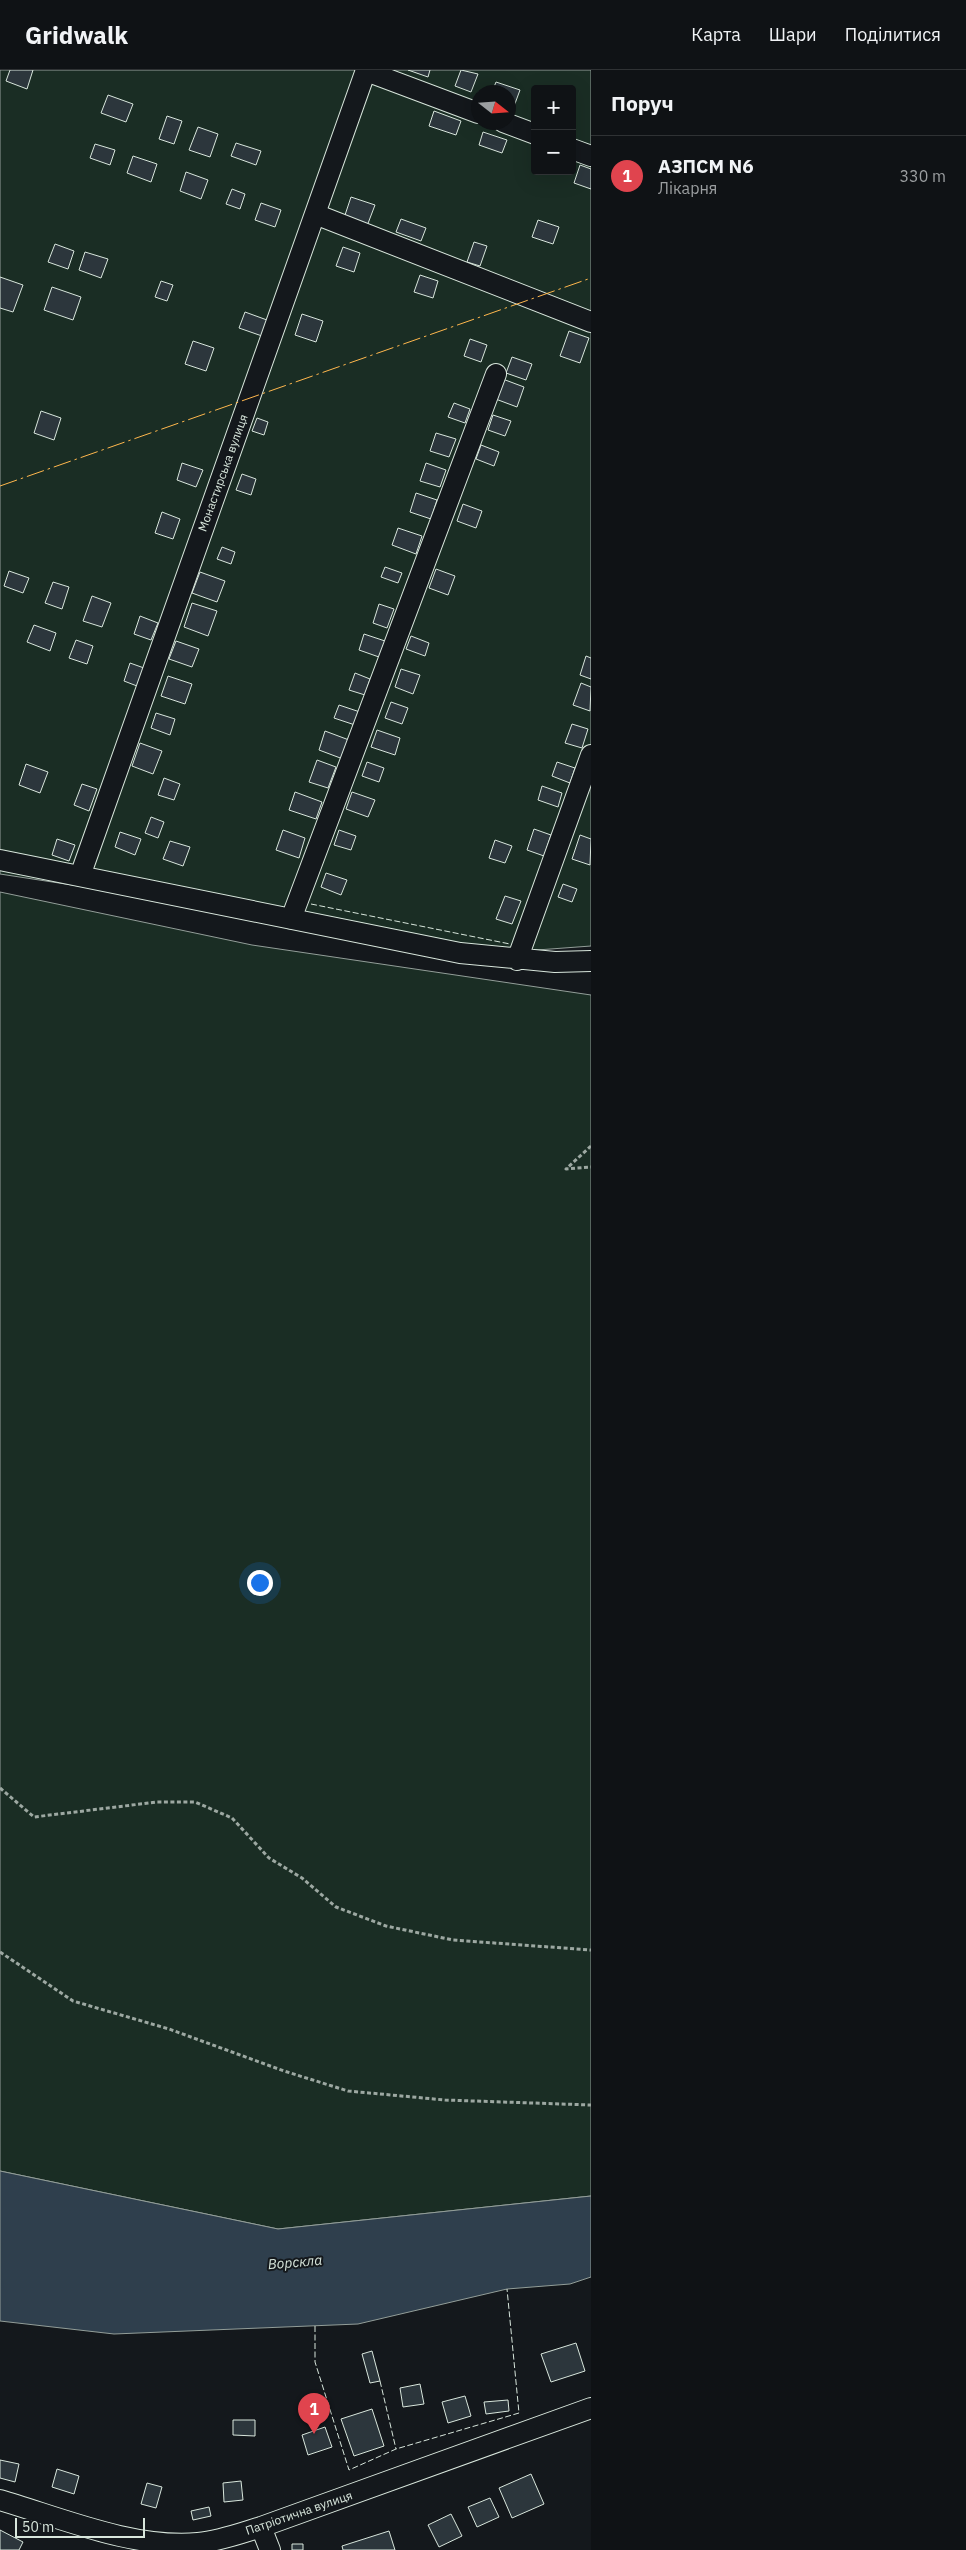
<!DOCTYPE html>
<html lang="uk">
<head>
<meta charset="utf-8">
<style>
	body { margin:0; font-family:"IBM Plex Sans",sans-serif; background:#181b1e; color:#f1f3f6 }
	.controls { position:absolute; right:15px; top:15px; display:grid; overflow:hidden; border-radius:5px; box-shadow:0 5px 20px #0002 }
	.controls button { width:45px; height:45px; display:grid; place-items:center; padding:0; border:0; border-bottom:1px solid #2f3234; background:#0f1215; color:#f1f3f6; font:25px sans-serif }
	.compass { position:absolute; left:471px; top:15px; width:45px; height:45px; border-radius:50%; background:#0f1215; box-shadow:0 5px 20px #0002; rotate:107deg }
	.scale { position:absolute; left:15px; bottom:12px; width:130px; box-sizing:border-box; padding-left:5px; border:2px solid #d8e6dc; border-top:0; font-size:14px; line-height:18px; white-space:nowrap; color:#d8e6dc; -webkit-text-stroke:4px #14181c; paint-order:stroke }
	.you { position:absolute; left:259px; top:1512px; width:18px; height:18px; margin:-12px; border:4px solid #fff; border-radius:50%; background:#1a73e8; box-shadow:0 0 0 8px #1a73e833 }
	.badge { display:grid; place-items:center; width:32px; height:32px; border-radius:50%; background:#ffb74d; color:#fff; font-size:16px; font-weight:700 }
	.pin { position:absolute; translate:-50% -41px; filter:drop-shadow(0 1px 2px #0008) }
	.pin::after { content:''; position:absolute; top:26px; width:18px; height:15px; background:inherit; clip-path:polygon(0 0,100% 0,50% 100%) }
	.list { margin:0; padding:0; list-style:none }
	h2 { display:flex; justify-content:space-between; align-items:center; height:65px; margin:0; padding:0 20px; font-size:21px }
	h2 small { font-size:16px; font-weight:400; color:#9b9ea0 }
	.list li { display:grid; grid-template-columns:32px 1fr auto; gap:15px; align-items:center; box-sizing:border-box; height:80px; padding:0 20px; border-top:1px solid #2f3234 }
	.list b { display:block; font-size:19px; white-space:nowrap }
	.list p { margin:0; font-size:16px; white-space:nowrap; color:#9b9ea0 }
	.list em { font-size:16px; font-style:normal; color:#9b9ea0 }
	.map { position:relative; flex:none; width:591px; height:2480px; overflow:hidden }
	header { display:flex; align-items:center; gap:30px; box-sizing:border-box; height:70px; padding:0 25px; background:#0f1215; border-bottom:1px solid #2f3234 }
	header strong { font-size:24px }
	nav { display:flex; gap:28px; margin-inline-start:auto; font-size:18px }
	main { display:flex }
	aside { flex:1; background:#0f1215 }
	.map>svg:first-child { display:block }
</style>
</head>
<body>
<header>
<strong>Gridwalk</strong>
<nav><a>Карта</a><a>Шари</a><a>Поділитися</a></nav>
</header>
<main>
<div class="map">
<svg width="591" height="2480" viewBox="0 0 591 2480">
	<rect width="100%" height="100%" fill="#14181c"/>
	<path fill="#1a2d24" stroke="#939e99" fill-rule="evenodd" d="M0,0h591v876l-81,6 -510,-78zM535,19h37v82h-37zM478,22h30v30h-30z
		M0,822l252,53 339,50v1201l-313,33 -278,-58z"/>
	<path fill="#2f3f4d" stroke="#939e99" d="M0,2101l278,58 313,-33v81l-21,7 -63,5 -149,35 -244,10 -114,-13z"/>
	<path fill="#2c363c" stroke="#d8e6dc" d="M10,0h23l-6,19 -21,-8z
		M408,0h22l-2,7z
		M461,0l17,4 -7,18 -16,-6z
		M496,12l24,8 -7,19 -5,-1v-16h-16z
		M108,25l25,9 -7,18 -25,-9z
		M434,41l27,10 -5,14 -27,-9z
		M167,46l15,5 -8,23 -15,-5z
		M198,57l20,7 -8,23 -21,-7z
		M483,62l24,8 -5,13 -23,-8z
		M236,73l25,8 -5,14 -25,-9z
		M95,74l20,6 -5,15 -20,-7z
		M133,86l24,8 -6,18 -24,-9z
		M580,95l11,4v20l-17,-6z
		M186,102l22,8 -7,19 -21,-8z
		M232,119l13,5 -5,15 -14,-5z
		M351,127l24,8 -8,21 -23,-8z
		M261,133l20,7 -6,17 -20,-7z
		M401,149l25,9 -5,13 -25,-9z
		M538,150l21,7 -6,17 -21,-7z
		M474,172l13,4 -7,20 -13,-4z
		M55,174l19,7 -6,18 -20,-7z
		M343,177l17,6 -6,19 -18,-6z
		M85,182l23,7 -7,19 -22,-8z
		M420,205l18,6 -5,17 -19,-6z
		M0,207l23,8 -10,27 -13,-4z
		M161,211l12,4 -6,16 -12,-4z
		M52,217l29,10 -8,23 -29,-10z
		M245,242l22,8 -5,16 -23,-8z
		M302,244l21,7 -7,21 -21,-7z
		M569,261l20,7 -9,25 -20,-7z
		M470,269l17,6 -6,17 -17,-6z
		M193,271l21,7 -8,23 -21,-7z
		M512,287l20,7 -6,16 -20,-7z
		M500,308l24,9 -7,20 -24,-9z
		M454,333l16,6 -5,14 -17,-6z
		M41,341l20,7 -7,22 -20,-7z
		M493,345l18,6 -6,15 -17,-6z
		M257,348l11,4 -4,13 -12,-4z
		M436,363l20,6 -7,18 -19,-6z
		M481,375l18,7 -5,14 -18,-7z
		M182,393l21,7 -7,17 -19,-7z
		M426,393l20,7 -6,17 -20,-6z
		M242,404l14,5 -5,16 -15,-5z
		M416,423l21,7 -6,19 -21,-7z
		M463,434l19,7 -6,17 -19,-7z
		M162,442l18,7 -7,20 -18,-6z
		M398,458l24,8 -6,18 -24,-9z
		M222,477l13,5 -4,12 -14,-5z
		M385,497l17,6 -4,10 -17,-6z
		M436,499l19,7 -7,19 -19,-7z
		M9,501l20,7 -6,15 -19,-7z
		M200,502l25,9 -8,21 -25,-9z
		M53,512l16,5 -7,22 -17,-6z
		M92,526l19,7 -9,24 -19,-6z
		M192,533l25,8 -9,25 -24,-9z
		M379,534l15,5 -7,19 -14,-5z
		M140,546l18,7 -7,17 -17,-6z
		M34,555l22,8 -6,18 -23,-9z
		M364,564l21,7 -6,16 -20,-7z
		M411,566l18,7 -4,13 -19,-7z
		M76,570l17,6 -6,18 -18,-6z
		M176,571l23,8 -7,18 -23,-8z
		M586,586l5,2v21l-11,-4z
		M130,593l14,5 -7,18 -13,-5z
		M401,599l19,6 -7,19 -18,-7z
		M355,603l15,6 -5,16 -16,-5z
		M168,606l24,8 -7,20 -24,-8z
		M581,613l10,4 -1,24 -17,-6z
		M391,632l17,6 -6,16 -17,-6z
		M339,635l21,7 -5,13 -21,-7z
		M156,643l19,6 -5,16 -19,-7z
		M572,654l16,5 -6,19 -17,-5z
		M377,660l23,8 -5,17 -24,-8z
		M325,661l24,9 -6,19 -24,-9z
		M140,673l22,8 -9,23 -21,-8z
		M317,690l19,7 -8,21 -19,-6z
		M367,692l17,6 -5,14 -17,-6z
		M557,692l18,6 -5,15 -18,-7z
		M26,694l22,8 -8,21 -21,-8z
		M164,708l16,6 -6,16 -16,-5z
		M82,714l15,5 -8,22 -15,-6z
		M542,716l20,7 -4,14 -20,-7z
		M295,722l27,10 -6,17 -27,-9z
		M352,722l23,8 -7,17 -22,-8z
		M151,747l13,5 -6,16 -13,-5z
		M534,759l17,6 -7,21 -17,-6z
		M283,760l22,8 -6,20 -23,-8z
		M339,760l17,6 -5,14 -17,-5z
		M120,762l21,7 -6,16 -20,-8z
		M580,765l11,4 -1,26 -18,-6z
		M57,769l18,6 -6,16 -17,-6z
		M495,770l17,6 -7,17 -16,-5z
		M170,771l20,6 -7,19 -20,-7z
		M326,803l21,7 -6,15 -20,-8z
		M563,814l14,5 -5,13 -14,-5z
		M505,826l16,5 -9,23 -16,-5z
		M576,2273l9,28 -34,11 -10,-28z
		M372,2281l8,30 -10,2 -8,-29z
		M420,2314l4,20 -21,3 -3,-19z
		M465,2326l6,20 -23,7 -6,-21z
		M508,2330l1,11 -23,3 -2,-12z
		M372,2339l12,37 -30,10 -13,-37z
		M233,2350h22v16l-22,-1z
		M325,2357l7,20 -24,8 -6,-20z
		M0,2390l19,4 -4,18 -15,-4z
		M57,2399l22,7 -5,18 -22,-7z
		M531,2404l13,30 -32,14 -13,-30z
		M241,2411l2,19 -19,2 -1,-19z
		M147,2413l15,4 -6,21 -15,-4z
		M490,2428l9,19 -22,10 -9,-20z
		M209,2437l2,9 -18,4 -2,-9z
		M451,2444l11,22 -23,11 -11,-22z
		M0,2460l23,12 -4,8h-19z
		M389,2461l6,19h-52l-1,-4z
		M292,2474h11v6h-11z"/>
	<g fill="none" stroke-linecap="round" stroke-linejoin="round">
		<defs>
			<path id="minor" d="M366,1l112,42
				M503,52l32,12
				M572,79l19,7
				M315,144l276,108
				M0,790l460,93 95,9 36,-1
				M80,806l286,-806
				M291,849l205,-545
				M517,890l74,-205
				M0,2430c61,18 134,49 198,43 22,-2 43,-10 63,-16l330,-119
				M261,2457l9,23"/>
		</defs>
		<use href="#minor" stroke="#d8e6dc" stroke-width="22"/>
		<path stroke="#9da8a2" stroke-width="3" stroke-dasharray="4 2.5" stroke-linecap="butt" d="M591,1076l-25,23 25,-2
			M0,1718l34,29 123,-15h38l37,16 37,40 33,20 34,29 50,19 67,14 138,10
			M0,1882l73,49 96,28 115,42 64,20 97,9 146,5"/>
		<use href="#minor" stroke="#14181c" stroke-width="20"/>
		<path stroke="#d8e6dc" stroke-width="1" stroke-dasharray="6 2.5" stroke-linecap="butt" d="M311,834l199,40
			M315,2256v36l34,108 47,-21 123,-36 -12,-124
			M380,2311l16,68"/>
		<path stroke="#ffb74d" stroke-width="1" stroke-dasharray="18 4 2.5 4" stroke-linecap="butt" d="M0,416l591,-208"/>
	</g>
	<g text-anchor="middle" stroke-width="4" stroke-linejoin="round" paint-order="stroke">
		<g font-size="12" fill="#d8e6dc" stroke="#14181c">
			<text transform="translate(223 403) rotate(-70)" y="4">Монастирська вулиця</text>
			<text transform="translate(299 2443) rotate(-19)" y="4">Патріотична вулиця</text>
		</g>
		<g font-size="14" font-style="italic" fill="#d8e6dc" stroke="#14181c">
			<text transform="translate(295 2192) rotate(-5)" y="5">Ворскла</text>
		</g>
	</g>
</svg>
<div class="controls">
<button>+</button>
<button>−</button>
</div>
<svg class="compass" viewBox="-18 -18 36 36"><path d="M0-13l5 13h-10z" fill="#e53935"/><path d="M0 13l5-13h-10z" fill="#9b9ea0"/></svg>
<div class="scale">50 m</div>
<div class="you"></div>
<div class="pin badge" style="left:314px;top:2364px;background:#e0444e">1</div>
</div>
<aside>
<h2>Поруч<small></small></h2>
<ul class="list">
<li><span class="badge" style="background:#e0444e">1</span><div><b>АЗПСМ N6</b><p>Лікарня</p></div><em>330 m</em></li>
</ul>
</aside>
</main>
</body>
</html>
